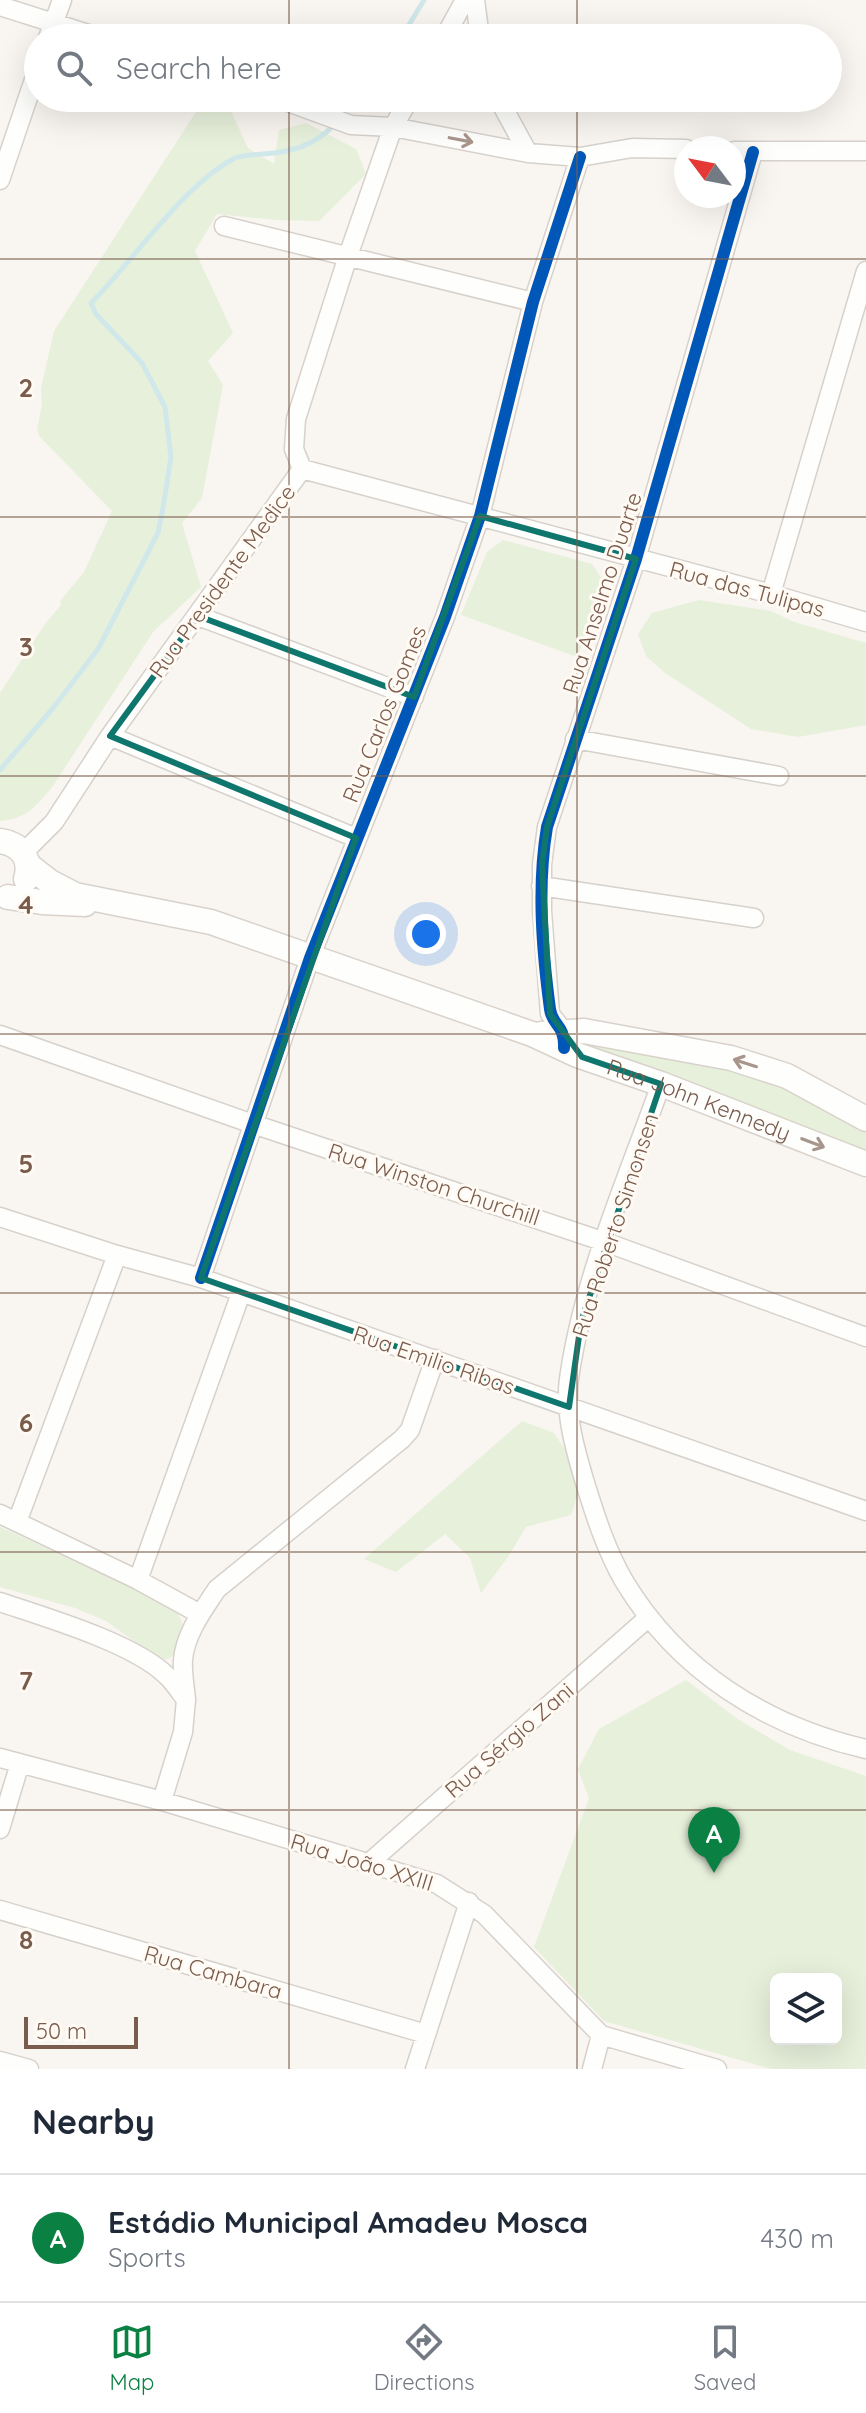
<!DOCTYPE html>
<html lang="en">
<head>
<meta charset="utf-8">
<style>
	body { margin:0; font-family:Quicksand,sans-serif; background:#f6f6f7; color:#1f2937 }
	.controls { position:absolute; right:24px; bottom:24px; display:grid; overflow:hidden; border-radius:12px; box-shadow:0 8px 32px #0002 }
	.controls button { width:72px; height:72px; display:grid; place-items:center; padding:0; border:0; border-bottom:2px solid #e0e1e3; background:#fff; color:#1f2937; font:40px sans-serif }
	.compass { position:absolute; left:674px; top:136px; width:72px; height:72px; border-radius:50%; background:#fff; box-shadow:0 8px 32px #0002; rotate:302deg }
	.scale { position:absolute; left:24px; bottom:20px; width:114px; box-sizing:border-box; padding-left:8px; border:4px solid #7a5c4d; border-top:0; font-size:22px; line-height:28px; white-space:nowrap; color:#7a5c4d; -webkit-text-stroke:6px #fffaf3; paint-order:stroke }
	.you { position:absolute; left:426px; top:934px; width:28px; height:28px; margin:-20px; border:6px solid #fff; border-radius:50%; background:#1a73e8; box-shadow:0 0 0 12px #1a73e833 }
	.badge { display:grid; place-items:center; width:52px; height:52px; border-radius:50%; background:#0b8043; color:#fff; font-size:26px; font-weight:700 }
	.pin { position:absolute; translate:-50% -66px; filter:drop-shadow(0 2px 4px #0008) }
	.pin::after { content:''; position:absolute; top:42px; width:28px; height:24px; background:inherit; clip-path:polygon(0 0,100% 0,50% 100%) }
	.list { margin:0; padding:0; list-style:none }
	h2 { display:flex; justify-content:space-between; align-items:center; height:104px; margin:0; padding:0 32px; font-size:34px }
	h2 small { font-size:26px; font-weight:400; color:#747a83 }
	.list li { display:grid; grid-template-columns:52px 1fr auto; gap:24px; align-items:center; box-sizing:border-box; height:128px; padding:0 32px; border-top:2px solid #e0e1e3 }
	.list b { display:block; font-size:30px; white-space:nowrap }
	.list p { margin:0; font-size:26px; white-space:nowrap; color:#747a83 }
	.list em { font-size:26px; font-style:normal; color:#747a83 }
	.icon { flex:none; width:44px; height:44px; fill:none; stroke:currentColor; stroke-width:2; stroke-linecap:round; stroke-linejoin:round }
	.map { position:relative; flex:none; width:866px; height:2069px; overflow:hidden }
	.search { position:absolute; background:#fff; box-shadow:0 8px 32px #0002; left:24px; right:24px; top:24px; height:88px; display:flex; align-items:center; gap:20px; box-sizing:border-box; padding:0 28px; border-radius:44px; color:#747a83; font-size:30px }
	.sheet { height:232px; background:#fff }
	nav { display:flex; justify-content:space-around; align-items:center; box-sizing:border-box; height:112px; border-top:2px solid #e0e1e3; background:#fff; font-size:22px; color:#747a83 }
	nav a { display:grid; justify-items:center; gap:4px }
	nav .on { color:#0b8043 }
	.map>svg:first-child { display:block }
</style>
</head>
<body>
<div class="map">
<svg width="866" height="2069" viewBox="0 0 866 2069">
	<rect width="100%" height="100%" fill="#f9f5f0"/>
	<path fill="#e7f0db" fill-rule="evenodd" d="M205,98h20l23,50 26,16 5,-34 27,-7 50,26 10,25 -47,47 -42,-1 -60,-6 -22,37 38,82 -25,28 15,24 -21,113 -20,25 19,64 -48,45 -100,154c-17,20 -26,33 -53,35v-128l45,-69 16,-19 -1,-4 24,-29 28,-61 -72,-74 -3,-7 5,-26 -1,-16 13,-57z
		M503,540l89,24 10,15v18l-25,60 -116,-42 26,-63z
		M699,600l72,11 23,11 72,21v82l-68,12 -47,-8 -86,-56 -19,-17 -8,-22 14,-21z
		M582,1042l151,24 53,16 80,44v31l-284,-111z
		M522,1421l32,12 17,26 7,35 -7,21 -45,12 -18,30 -27,36 -11,-35 -25,-24 -49,38 -32,-13z
		M0,1527l131,60 47,27 6,13 -10,28 -6,4h-9l-53,-38 -31,-13 -75,-21z
		M686,1680l53,40 51,30 76,26v293h-95l-167,-48 -70,-74 55,-149 -11,-29 21,-40zM776,1979h60v60h-60z"/>
	<g fill="none" stroke-linecap="round" stroke-linejoin="round">
		<path stroke="#d0e8ea" stroke-width="5" d="M401,38l23,-38
			M340,117l12,-19
			M0,770l54,-63 44,-58 60,-116 5,-25 8,-51 -6,-50 -23,-44 -46,-49 -5,-11c43,-43 91,-116 142,-144 8,-4 21,-4 30,-5 28,-2 51,-8 71,-29"/>
		<defs>
			<path id="street" d="M475,0l5,38
				M0,6l101,32
				M48,38l14,-38
				M444,38l21,-38
				M277,98l74,27 42,2 135,26 52,4 52,-9 54,1
				M498,98l30,55
				M734,151h132
				M0,180l38,-112
				M224,226l309,76
				M302,469l469,125 95,28
				M771,594l95,-323
				M198,616l216,81
				M110,736l246,102
				M575,739l204,37
				M23,853l31,-31 56,-86 192,-267 -8,-20 2,-30 52,-163 45,-129 17,-29
				M541,886l213,32
				M0,1035l253,89 352,118 261,95
				M564,1040l1,-7 -15,-19 -8,-103v-47l5,-37 89,-268 117,-407
				M661,1084c-34,96 -78,194 -92,295 -5,34 7,74 17,107 10,32 21,66 38,95 54,90 142,145 242,168
				M0,1217l117,38 84,23 665,233
				M201,1278l109,-320 135,-341 35,-101 53,-214 47,-145
				M0,1514l138,66 62,34
				M17,1522l100,-267
				M138,1580l103,-287
				M0,1602c45,15 133,41 166,73 8,7 14,17 20,25l-3,32 -21,69
				M186,1700c-1,-13 -4,-27 -3,-40 2,-26 20,-50 34,-71l185,-150 8,-9 25,-71
				M0,1758l162,43 275,83 47,30 117,121 116,34
				M0,1829l20,-66
				M369,1863l280,-246
				M0,1910l426,124
				M0,2061l29,8
				M415,2069l54,-167
				M592,2069l9,-34"/>
			<g id="secondary">
				<path d="M0,841c21,3 32,18 26,38"/>
				<path id="s1" d="M28,865l22,17 25,13 136,27 321,112 45,21 84,29 205,80"/>
				<path d="M8,897l34,5 43,2"/>
				<path d="M541,1034l43,-3 147,27 56,18 79,43"/>
			</g>
		</defs>
		<use href="#street" stroke="#d7d1cb" stroke-width="21"/>
		<use href="#secondary" stroke="#d9d2cb" stroke-width="27"/>
		<use href="#street" stroke="#fefefd" stroke-width="18"/>
		<use href="#secondary" stroke="#fefefd" stroke-width="24"/>
		<defs>
			<path id="cycleway" d="M564,1048c1,-24 -12,-22 -14,-39 -8,-60 -13,-123 -3,-182l89,-268 117,-407
				M201,1278l109,-320 135,-341 35,-101 53,-214 47,-145"/>
		</defs>
		<use href="#cycleway" stroke="#fffaf3" stroke-width="17"/>
		<use href="#cycleway" stroke="#0057b8" stroke-width="12"/>
	</g>
	<defs><path id="oneway-shaft" d="M-6 0H5M1.5-3L5.5 0L1.5 3" fill="none" stroke-width="1.6" stroke-linecap="round" stroke-linejoin="round" transform="scale(2)"/></defs>
	<g stroke="#a8958b">
		<use href="#oneway-shaft" transform="translate(461 140) rotate(11)"/>
		<use href="#oneway-shaft" transform="translate(745 1063) rotate(-162)"/>
		<use href="#oneway-shaft" transform="translate(813 1143) rotate(21)"/>
	</g>
	<path fill="none" stroke="#0f766e" stroke-width="6" stroke-linejoin="round" d="M480,516l156,43 -89,268 -5,37 8,150 32,43 79,27 -80,238 -12,85 -368,-129 155,-440 -246,-102 88,-120 216,81z"/>
	<path fill="none" stroke="#7a5c4d" stroke-width="2" stroke-opacity="0.55" d="M289,0v38M577,0v38M289,98v1971M577,98v1971M0,259h866M0,517h866M0,776h866M0,1034h866M0,1293h866M0,1552h866M0,1810h866"/>
	<g text-anchor="middle" stroke-width="6" stroke-linejoin="round" paint-order="stroke">
		<g font-size="22" fill="#7a5c4d" stroke="#fffaf3">
			<text transform="translate(222 581) rotate(-54)" y="8">Rua Presidente Medice</text>
			<text transform="translate(747 589) rotate(15)" y="8">Rua das Tulipas</text>
			<text transform="translate(602 593) rotate(-72)" y="8">Rua Anselmo Duarte</text>
			<text transform="translate(384 714) rotate(-68)" y="8">Rua Carlos Gomes</text>
			<text dy="8" stroke="none"><textPath href="#s1" startOffset="714">Rua John Kennedy</textPath></text>
			<text transform="translate(434 1184) rotate(18)" y="8">Rua Winston Churchill</text>
			<text transform="translate(615 1225) rotate(-72)" y="8">Rua Roberto Simonsen</text>
			<text transform="translate(434 1360) rotate(19)" y="8">Rua Emilio Ribas</text>
			<text transform="translate(509 1740) rotate(-41)" y="8">Rua Sérgio Zani</text>
			<text transform="translate(362 1862) rotate(17)" y="8">Rua João XXIII</text>
			<text transform="translate(213 1972) rotate(16)" y="8">Rua Cambara</text>
		</g>
	</g>
	<g font-size="26" text-anchor="middle" font-weight="bold" fill="#7a5c4d" stroke="#fffaf3" stroke-width="6" stroke-linejoin="round" paint-order="stroke">
		<text x="26" y="397">2</text>
		<text x="26" y="656">3</text>
		<text x="26" y="914">4</text>
		<text x="26" y="1173">5</text>
		<text x="26" y="1432">6</text>
		<text x="26" y="1690">7</text>
		<text x="26" y="1949">8</text>
	</g>
</svg>
<div class="controls">
<button><svg class="icon" aria-label="layers" viewBox="0 0 24 24"><path d="M12 4l9 5-9 5-9-5zM3 14l9 5 9-5"/></svg></button>
</div>
<svg class="compass" viewBox="-18 -18 36 36"><path d="M0-13l5 13h-10z" fill="#e53935"/><path d="M0 13l5-13h-10z" fill="#747a83"/></svg>
<div class="scale">50 m</div>
<div class="you"></div>
<div class="pin badge" style="left:714px;top:1873px">A</div>
<div class="search"><svg class="icon" aria-label="search" viewBox="0 0 24 24"><circle cx="10" cy="10" r="6"/><path d="M15 15l6 6"/></svg>Search here</div>
</div>
<section class="sheet">
<h2>Nearby<small></small></h2>
<ul class="list">
<li><span class="badge">A</span><div><b>Estádio Municipal Amadeu Mosca</b><p>Sports</p></div><em>430 m</em></li>
</ul>
</section>
<nav>
<a class="on"><svg class="icon" aria-label="map" viewBox="0 0 24 24"><path d="M3 6l6-2 6 2 6-2v14l-6 2-6-2-6 2zM9 4v14M15 6v14"/></svg>Map</a>
<a><svg class="icon" aria-label="directions" viewBox="0 0 24 24"><path d="M12 3l9 9-9 9-9-9zM9 14v-3h6M13 9l2 2-2 2"/></svg>Directions</a>
<a><svg class="icon" aria-label="saved" viewBox="0 0 24 24"><path d="M7 4h10v16l-5-4-5 4z"/></svg>Saved</a>
</nav>
</body>
</html>
